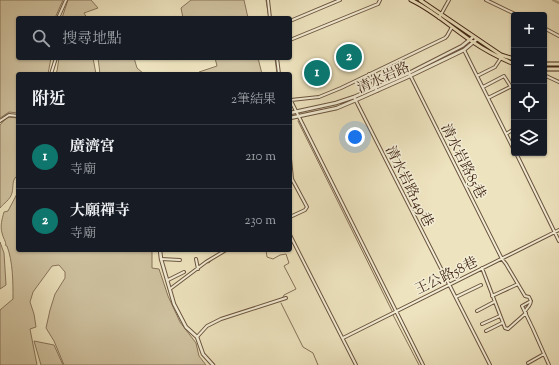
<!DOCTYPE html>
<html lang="zh-TW">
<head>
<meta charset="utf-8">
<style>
	body { margin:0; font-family:"Sorts Mill Goudy","Noto Serif TC",serif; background:#20242c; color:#f1f3f6 }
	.controls { position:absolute; right:12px; top:12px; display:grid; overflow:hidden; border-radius:4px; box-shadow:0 1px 3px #0004 }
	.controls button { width:36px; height:36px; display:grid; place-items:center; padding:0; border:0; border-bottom:1px solid #363941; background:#171b24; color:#f1f3f6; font:20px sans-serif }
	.you { position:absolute; left:355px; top:137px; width:14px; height:14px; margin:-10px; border:3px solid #fff; border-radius:50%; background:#1a73e8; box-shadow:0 0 0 6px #1a73e833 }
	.badge { display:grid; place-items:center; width:26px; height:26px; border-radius:50%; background:#0f766e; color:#fff; font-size:13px; font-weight:700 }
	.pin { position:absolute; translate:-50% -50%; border:2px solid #fff; box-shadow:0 1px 4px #0006 }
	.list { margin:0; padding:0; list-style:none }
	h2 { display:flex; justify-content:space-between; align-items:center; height:52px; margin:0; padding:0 16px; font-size:17px }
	h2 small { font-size:13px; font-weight:400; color:#9ea1a6 }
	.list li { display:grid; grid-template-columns:26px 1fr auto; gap:12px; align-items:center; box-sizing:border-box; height:64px; padding:0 16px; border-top:1px solid #363941 }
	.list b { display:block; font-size:15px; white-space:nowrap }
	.list p { margin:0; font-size:13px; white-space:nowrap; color:#9ea1a6 }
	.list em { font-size:13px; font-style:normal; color:#9ea1a6 }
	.icon { flex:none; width:22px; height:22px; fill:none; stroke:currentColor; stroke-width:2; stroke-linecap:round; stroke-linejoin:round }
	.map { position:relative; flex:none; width:559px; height:365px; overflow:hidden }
	.search { position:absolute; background:#171b24; box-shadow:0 1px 3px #0004; left:16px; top:16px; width:276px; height:44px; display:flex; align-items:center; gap:10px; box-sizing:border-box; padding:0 14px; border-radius:4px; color:#9ea1a6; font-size:15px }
	.panel { position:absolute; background:#171b24; box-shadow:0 1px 3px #0004; left:16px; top:72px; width:276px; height:180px; border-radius:4px }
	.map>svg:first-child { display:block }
</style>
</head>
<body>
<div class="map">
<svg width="559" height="365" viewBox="0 0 559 365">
	<rect width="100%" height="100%" fill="#ede3be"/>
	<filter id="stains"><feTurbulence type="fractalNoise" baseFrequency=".005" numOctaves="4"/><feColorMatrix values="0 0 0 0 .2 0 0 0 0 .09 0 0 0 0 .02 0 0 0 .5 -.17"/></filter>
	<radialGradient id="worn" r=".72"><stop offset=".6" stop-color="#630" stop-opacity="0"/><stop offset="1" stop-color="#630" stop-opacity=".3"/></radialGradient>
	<path fill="#d0c3a1" stroke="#88745b" d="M0,0h63l-8,18h-37v40h33l-3,16h-30v39l-9,-1 -9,6z
		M68,0h23l7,8 -14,5 3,5h-25z
		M191,0h53l4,18h-65l-2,-10z
		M59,58h34l3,16h-41l2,-3z
		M98,58h36l3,10 7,6h-44z
		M215,58h43l4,16h-63v-2l18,-6z
		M7,117l11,1v57c-7,5 -4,11 -6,18 -2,7 -8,10 -12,15v-83z
		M18,192v58h134v18l7,1 9,27 12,26 16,21 3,13 7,9h-142l-10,-24 -8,-13 4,-18 5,-16 10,-16v-6l-6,-7 -7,1 -19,26 -3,10 4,12 2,13 -6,2 7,36h-37v-55l13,-11c0,-17 0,-37 -6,-53h-1c0,-5 -3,-8 -4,-13 -2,-7 0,-14 2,-21l4,-1z
		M0,242l4,11 2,32 -6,4z
		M34,341l20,4 9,20h-22z"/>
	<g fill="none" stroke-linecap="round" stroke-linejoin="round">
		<path stroke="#847058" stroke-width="1" d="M266,0l3,18
			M275,58l2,16
			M290,105l2,5
			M298,121l94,190
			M266,250l1,7 6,2 7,-4 6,-1 3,9 -5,3 12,23 -12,6 -2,4
			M209,263l3,-4
			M281,303l22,44 10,6 5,12
			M393,315l26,50"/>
		<path stroke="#b2a285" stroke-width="2.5" d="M553,0l6,3"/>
		<defs>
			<path id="minor" d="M268,0l2,18
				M486,0l31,15
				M58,18l8,-18
				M439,18l10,-18
				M290,21l50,-21
				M544,28l15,8
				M290,40l88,-36 2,-4
				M464,50l50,100
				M277,58l2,16
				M409,73l93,186 4,5 19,32 4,1c4,6 0,9 -4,14
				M51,74l5,-16
				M369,74l8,17
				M544,75l15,7
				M477,76l18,-9 6,-9
				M544,86v-11
				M483,87l21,-11 7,11
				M354,97l136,268
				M488,98l26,-13
				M290,99l133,266
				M291,100l28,-3 22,-9 104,-50 2,-2 5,-9
				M0,121l9,-6 9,1
				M506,134l8,-5
				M516,153l43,88
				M290,159l2,20 15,28 -2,3 -15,7
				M290,235l66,130
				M182,250h4
				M161,259l19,1
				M196,259l2,10
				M482,268l23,60 3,1 18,-16
				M168,280l16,-8
				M170,289l36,-27 20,-12
				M492,296l26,-12
				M456,297l25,-12
				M531,301l-9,5 11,23 16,36
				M477,311l17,-9
				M482,324l18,-8
				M486,331l16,-8
				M197,337l10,-11 14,-7 65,-21
				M343,338l216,-108
				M528,363l16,-9"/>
			<path id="tertiary" d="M290,113l46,-10 18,-6 55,-24 53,-27 11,-9
				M290,118l47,-10 19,-8 54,-24 54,-26 13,-11
				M160,250l1,9 13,45 12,23 11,10 6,17 10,11"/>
			<path id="primary" d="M411,0c23,11 41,28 62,42 13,9 27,16 41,22
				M420,0l81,55 13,4
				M544,64h15
				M544,69h15"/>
		</defs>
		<use href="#minor" stroke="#6b543f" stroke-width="4"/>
		<use href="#tertiary" stroke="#6b543f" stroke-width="4.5"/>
		<use href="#primary" stroke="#402515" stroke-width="5"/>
		<use href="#minor" stroke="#f3edd5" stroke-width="2"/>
		<use href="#tertiary" stroke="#f3edd5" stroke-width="2.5"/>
		<use href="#primary" stroke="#ede3be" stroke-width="3"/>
	</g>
	<g text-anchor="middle" stroke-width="3" stroke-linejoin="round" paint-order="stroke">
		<g font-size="14" fill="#402515" stroke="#f3edd5">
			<text transform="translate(383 77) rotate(-24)" y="5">清水岩路</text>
			<text transform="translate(464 161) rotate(63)" y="5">清水岩路85巷</text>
			<text transform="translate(410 186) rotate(63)" y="5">清水岩路149巷</text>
			<text transform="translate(446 275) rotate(-26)" y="5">王公路58巷</text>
		</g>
	</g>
	<rect width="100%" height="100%" filter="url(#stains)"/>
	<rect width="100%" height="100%" fill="url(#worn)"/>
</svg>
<div class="controls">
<button>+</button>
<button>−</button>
<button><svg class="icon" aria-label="locate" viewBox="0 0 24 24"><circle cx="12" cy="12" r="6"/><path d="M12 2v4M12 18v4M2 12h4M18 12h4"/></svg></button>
<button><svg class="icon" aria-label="layers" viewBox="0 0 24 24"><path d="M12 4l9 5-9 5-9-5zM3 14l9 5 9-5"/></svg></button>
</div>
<div class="you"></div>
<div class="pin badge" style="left:317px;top:73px">1</div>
<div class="pin badge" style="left:349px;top:57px">2</div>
<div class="search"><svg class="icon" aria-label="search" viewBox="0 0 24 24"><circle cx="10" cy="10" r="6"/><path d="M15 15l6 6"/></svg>搜尋地點</div>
<section class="panel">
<h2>附近<small>2筆結果</small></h2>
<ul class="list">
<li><span class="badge">1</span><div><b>廣濟宮</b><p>寺廟</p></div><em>210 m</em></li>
<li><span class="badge">2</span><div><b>大願禪寺</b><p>寺廟</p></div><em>230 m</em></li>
</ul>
</section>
</div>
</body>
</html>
